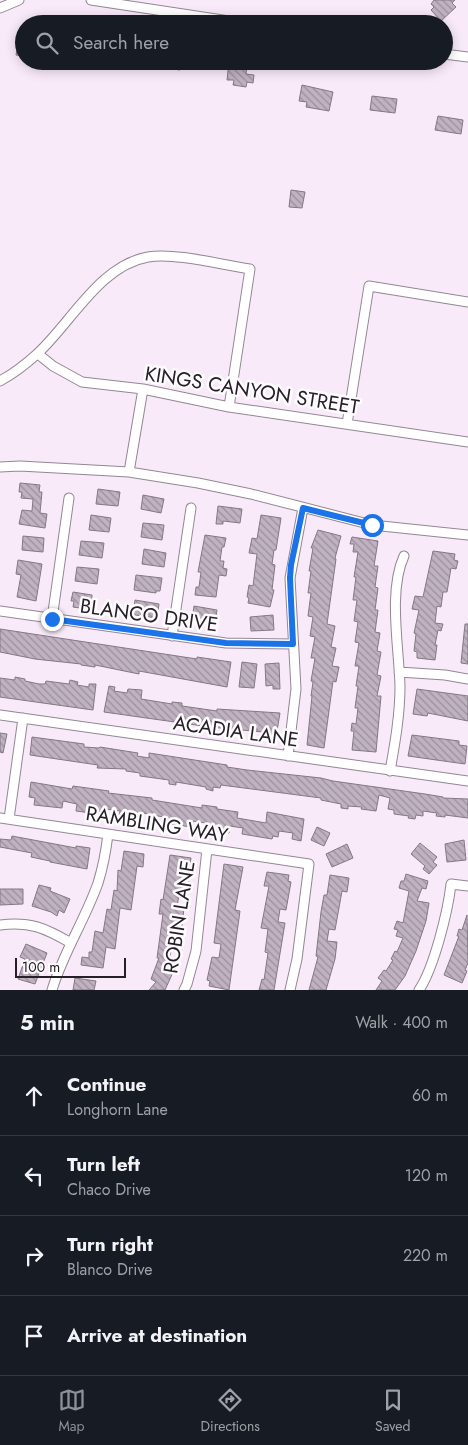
<!DOCTYPE html>
<html lang="en">
<head>
<meta charset="utf-8">
<style>
	body { margin:0; font-family:Jost,sans-serif; background:#20242c; color:#f1f3f6 }
	.scale { position:absolute; left:15px; bottom:12px; width:111px; box-sizing:border-box; padding-left:5px; border:2px solid #262026; border-top:0; font-size:14px; line-height:18px; white-space:nowrap; color:#262026; -webkit-text-stroke:4px #fffcff; paint-order:stroke }
	.stop { position:absolute; width:15px; height:15px; margin:-11px; border:4px solid #1a73e8; border-radius:50%; background:#fff }
	.stop.end { background:#1a73e8; border-color:#fff; box-shadow:0 1px 5px #0008 }
	.list { margin:0; padding:0; list-style:none }
	h2 { display:flex; justify-content:space-between; align-items:center; height:65px; margin:0; padding:0 20px; font-size:21px }
	h2 small { font-size:16px; font-weight:400; color:#9ea1a6 }
	.list li { display:grid; grid-template-columns:32px 1fr auto; gap:15px; align-items:center; box-sizing:border-box; height:80px; padding:0 20px; border-top:1px solid #363941 }
	.list b { display:block; font-size:19px; white-space:nowrap }
	.list p { margin:0; font-size:16px; white-space:nowrap; color:#9ea1a6 }
	.list em { font-size:16px; font-style:normal; color:#9ea1a6 }
	.icon { flex:none; width:28px; height:28px; fill:none; stroke:currentColor; stroke-width:2; stroke-linecap:round; stroke-linejoin:round }
	.map { position:relative; flex:none; width:468px; height:990px; overflow:hidden }
	.search { position:absolute; background:#171b24; box-shadow:0 2px 12px #0003; left:15px; right:15px; top:15px; height:55px; display:flex; align-items:center; gap:12px; box-sizing:border-box; padding:0 18px; border-radius:28px; color:#9ea1a6; font-size:19px }
	.sheet { height:385px; background:#171b24 }
	nav { display:flex; justify-content:space-around; align-items:center; box-sizing:border-box; height:70px; border-top:1px solid #363941; background:#171b24; font-size:14px; color:#9ea1a6 }
	nav a { display:grid; justify-items:center; gap:2px }
	nav .on { color:#8c9099 }
	.map>svg:first-child { display:block }
</style>
</head>
<body>
<div class="map">
<svg width="468" height="990" viewBox="0 0 468 990">
	<defs>
		<pattern id="building-back-hatch" width="6" height="6" patternUnits="userSpaceOnUse" patternTransform="scale(1.25)"><rect width="6" height="6" fill="#c0b2c0"/><path d="M-1 5l2 2M0 0l6 6M5-1l2 2" fill="none" stroke="#9c909c"/></pattern>
	</defs>
	<rect width="100%" height="100%" fill="#f9eaf9"/>
	<path fill="url(#building-back-hatch)" stroke="#857885" d="M434,0h21l-3,3 4,4 -15,14 -10,-11 3,-3 -3,-3z
		M21,29h3v27l-8,-1z
		M35,61h24l-1,7 -23,-3z
		M144,61h37l-1,9 -36,-5z
		M229,62l18,3 -1,9 8,1 -1,8 -6,-1 -1,5 -13,-2 1,-5h-7z
		M302,85l31,7 -4,19 -23,-4 1,-5 -8,-1z
		M372,96l25,3 -2,14 -25,-3z
		M438,116l25,4 -2,14 -26,-4z
		M291,190l14,2 -3,16 -13,-1z
		M20,483l20,2 -1,7h3l-2,21 7,1 -2,14 -26,-4 3,-14 10,1 1,-12 -12,-1 1,-6h-3z
		M98,489l22,3 -2,14 -22,-2z
		M143,495l21,4 -3,14 -20,-4z
		M218,506l24,3 -2,14 -17,-2v3h-7z
		M91,515l20,3 -2,14 -20,-2z
		M261,515l20,3 -5,32h-2l-2,14 3,1 -3,25h2l-4,17 -22,-4 1,-5 -2,-1 2,-12 4,1 4,-32 -8,-1 3,-15 5,1z
		M143,523l21,2 -2,15 -21,-3z
		M318,530l23,6 -6,22 1,1 -9,65 8,2 -4,21 5,1 -4,18 7,1 -3,15 -3,-1 -9,67 -17,-3 5,-49h-1l2,-14 -2,-1 4,-23h-4l4,-21 -5,-1 3,-19 -5,-1 3,-23h-3l3,-22h-2l4,-23h-2z
		M205,535l21,3 -2,9h-2l-2,14h4l-1,7 4,1 -1,7 -7,-1 -3,22 -21,-2 1,-8h3l2,-15h-3z
		M23,536l21,2 -1,14 -21,-2z
		M352,537l26,4 -4,25h4l-3,21 3,1 -3,22h3l-3,22 5,1 -3,18 4,1 -4,23 4,1 -4,20h4l-5,56 -24,-2 2,-19h-3l1,-8 4,1 2,-16h-3l3,-22h-2l3,-20h-4l4,-23 -4,-1 3,-20 -4,-1 3,-21h-4l3,-23h-2l4,-25h-5l1,-8h-4z
		M81,541l23,2 -2,15 -23,-3z
		M144,549l22,4 -2,14 -22,-3z
		M433,551l22,3 -1,6 4,1 -2,8 -5,-1 -4,24h-4l-2,15 -4,-1 -2,17 8,1 -2,7 -3,-1 -3,15h2l-2,15 -18,-2v-6l-3,-1 2,-17 -2,-1 5,-23 -7,-1 3,-13 8,1z
		M18,560l24,4 -6,37 -19,-4 4,-22 -5,-1z
		M77,567l22,2 -2,15 -22,-3z
		M136,575l26,3 -2,13h-4v2l-22,-3z
		M73,592l19,3v5h3l-2,10 -20,-3 1,-6h-3z
		M135,600l24,4 -2,14 -29,-4 1,-7h5z
		M194,606l23,4 -2,14 -23,-4z
		M273,615l1,15 -23,1 -1,-14z
		M465,624h3v40l-7,-1z
		M0,629l197,30v-2l34,5 -4,25 -88,-16v3l-44,-9v2l-14,-2v-1l-46,-5 -35,-7z
		M242,662l15,2 -3,24 -15,-1z
		M279,663l1,26h-7v-4l-7,1 -1,-22z
		M15,677l10,2v2l14,3h6l1,-3 23,3 1,-4 8,2 -1,3 12,2v-3h7l-3,26 -93,-13v-19l15,2z
		M109,686l6,1 -1,4 13,2 1,-4 14,1 -1,9 31,5v-2l10,1v3l35,5v-2l63,4 -4,24 -14,-2 1,-3 -53,-5 -106,-15z
		M417,689l51,7v25l-40,-8 -1,3 -14,-2z
		M0,733l7,1 -4,19 -3,-1z
		M412,735l47,6v4l8,1 -2,18 -57,-8z
		M32,737l52,7v3l15,1 1,-1 38,6 -1,3 12,2v-5l78,12v2l20,3 74,8 12,3 92,13 18,3v1l25,1v19l-23,-3v2l-9,-1 1,-3 -14,-2v5l-7,-1 -1,4 -7,-1 1,-2 -15,-2v-4l-6,-1 2,-11 -11,-3 -3,16 -15,-2 1,-2 -14,-1v3l-7,-1v-4l-20,-4v-2l-100,-13 -1,3 -7,-1v4l-7,-2v-2l-30,-5v3l-7,-1v-4l-29,-4v-3l-14,-2v-2l-29,-1 1,-3 -68,-10z
		M31,782l41,7 1,-3 36,5 -1,2 44,5v2l50,8v-3l15,2v2l21,3 -1,6 29,5 1,-11 37,7 -3,22 -9,-2 1,-6 -14,-2 -1,6 -5,-1 -1,3 -30,-5 1,-6 -13,-2 -1,7 -24,-3 1,-7 -13,-2 -1,6 -30,-4 1,-6 -20,-4 -1,8 -23,-4 1,-6 -14,-2v6l-30,-4 1,-7 -14,-3 -1,7 -28,-3 1,-7 -6,-1z
		M317,827l13,6 -6,13 -13,-6z
		M12,836l64,12v-2l14,2 -3,21 -37,-7v-1l-19,-4 1,-4 -32,-6v-8l11,1z
		M464,840l2,20 -19,2 -2,-18z
		M420,843l17,14 -4,5 4,3 -8,9 -6,-5 2,-3 -14,-12z
		M347,844l6,14 -21,9 -6,-13z
		M124,851l20,3 -1,13 -6,-1 -6,44 -11,-2 -5,41 -9,-2 -3,21 -22,-3 1,-8 7,1v-6h3l3,-21 8,2 4,-24 4,1 3,-20 3,1 1,-21 3,1z
		M170,855l21,3 -4,31 -7,-1 -3,19 7,1 -4,36 -2,8 -7,-2 -3,18 6,2 -9,20h-16l7,-8 -5,-3 8,-21h-2l6,-44h-4l2,-15 2,1z
		M224,864l19,3 -8,43 5,1 -11,79 -20,-4 1,-5 -3,-1 5,-23 7,1 2,-14 -7,-1z
		M267,872l22,3 -1,6 3,1 -5,28 -6,-1 -2,13 7,1 -11,67h-15l3,-11 2,1 4,-27 -3,-1 3,-23 -7,-1 8,-42h-5z
		M406,874l22,7 -2,8 -4,-1 -5,13 12,2 -3,18 -10,30 -11,25 -10,14h-19l6,-9 -4,-3 6,-8 2,1 7,-11 -2,-1 4,-8 2,1 6,-14 -7,-2 2,-6 -4,-1 3,-8 6,2 6,-32 -10,-3 2,-7h3z
		M330,875l19,3 -2,14 -5,-1 -7,39 -6,-1 -2,12 10,1 -2,17 -9,31h-17l9,-33 -2,-1 5,-44 3,-17h3z
		M39,885l12,3 -1,3 20,8 -6,14 -5,-3 -2,6 -6,-4 -19,-6z
		M0,889h23v15l-23,1z
		M467,915l1,48 -3,7 2,1 -5,12 -18,-8 15,-39h-2l2,-7 3,1z
		M26,944l21,9 -12,31 -17,-5 7,-20 -5,-2z
		M75,978l21,3 -2,9h-21z"/>
	<g fill="none" stroke-linecap="round" stroke-linejoin="round">
		<defs>
			<path id="minor" d="M91,0l158,24
				M0,8l19,-8
				M444,54l24,3
				M38,354l15,12 29,16 61,7 86,18 239,35
				M0,381c13,-7 26,-17 37,-27 34,-31 63,-89 111,-97 25,-5 75,8 102,12l-21,138
				M347,424l22,-138 99,16
				M0,467l20,-1 109,6 69,11 53,11 121,31 96,10
				M129,472l14,-83
				M0,611l226,32 67,1
				M52,619l17,-121
				M172,636l19,-128
				M399,672l46,3 23,4
				M0,715l468,66
				M288,756l8,-67 -6,-111 13,-70
				M390,771c5,-28 10,-56 10,-85 -1,-39 -12,-95 4,-130
				M0,818l309,46 -12,95 -7,31
				M9,819l14,-101
				M0,925c30,-4 45,3 71,18
				M52,990c11,-37 33,-70 46,-107 5,-16 8,-32 10,-49
				M184,990l3,-6 9,-33 11,-102
				M419,990c15,-22 29,-79 32,-106l17,2"/>
		</defs>
		<use href="#minor" stroke="#948694" stroke-width="11"/>
		<use href="#minor" stroke="#fff" stroke-width="9"/>
	</g>
	<g fill="none" stroke-linecap="round" stroke-linejoin="round">
		<path stroke="#1a73e8" stroke-width="6" d="M52,619l174,24 67,1 -3,-66 1,-13 12,-57 69,17"/>
	</g>
	<g text-anchor="middle" stroke-width="5" stroke-linejoin="round" paint-order="stroke">
		<g font-size="20" fill="#262026" stroke="#fffcff">
			<text transform="translate(252 390) rotate(9)" y="7">KINGS CANYON STREET</text>
			<text transform="translate(149 615) rotate(8)" y="7">BLANCO DRIVE</text>
			<text transform="translate(236 731) rotate(8)" y="7">ACADIA LANE</text>
			<text transform="translate(157 824) rotate(9)" y="7">RAMBLING WAY</text>
			<text transform="translate(179 917) rotate(-81)" y="7">ROBIN LANE</text>
		</g>
	</g>
</svg>
<div class="scale">100 m</div>
<div class="stop" style="left:372px;top:525px"></div>
<div class="stop end" style="left:52px;top:619px"></div>
<div class="search"><svg class="icon" aria-label="search" viewBox="0 0 24 24"><circle cx="10" cy="10" r="6"/><path d="M15 15l6 6"/></svg>Search here</div>
</div>
<section class="sheet">
<h2>5 min<small>Walk · 400 m</small></h2>
<ul class="list">
<li><svg class="icon" aria-label="ahead" viewBox="0 0 24 24"><path d="M12 20V5M6 11l6-6 6 6"/></svg><div><b>Continue</b><p>Longhorn Lane</p></div><em>60 m</em></li>
<li><svg class="icon" aria-label="left" viewBox="0 0 24 24"><path d="M17 20v-9H6M10 6l-5 5 5 5"/></svg><div><b>Turn left</b><p>Chaco Drive</p></div><em>120 m</em></li>
<li><svg class="icon" aria-label="right" viewBox="0 0 24 24"><path d="M7 20v-9h11M14 6l5 5-5 5"/></svg><div><b>Turn right</b><p>Blanco Drive</p></div><em>220 m</em></li>
<li><svg class="icon" aria-label="arrive" viewBox="0 0 24 24"><path d="M6 21V4h12l-3 4 3 4H6"/></svg><div><b>Arrive at destination</b></div></li>
</ul>
</section>
<nav>
<a class="on"><svg class="icon" aria-label="map" viewBox="0 0 24 24"><path d="M3 6l6-2 6 2 6-2v14l-6 2-6-2-6 2zM9 4v14M15 6v14"/></svg>Map</a>
<a><svg class="icon" aria-label="directions" viewBox="0 0 24 24"><path d="M12 3l9 9-9 9-9-9zM9 14v-3h6M13 9l2 2-2 2"/></svg>Directions</a>
<a><svg class="icon" aria-label="saved" viewBox="0 0 24 24"><path d="M7 4h10v16l-5-4-5 4z"/></svg>Saved</a>
</nav>
</body>
</html>
